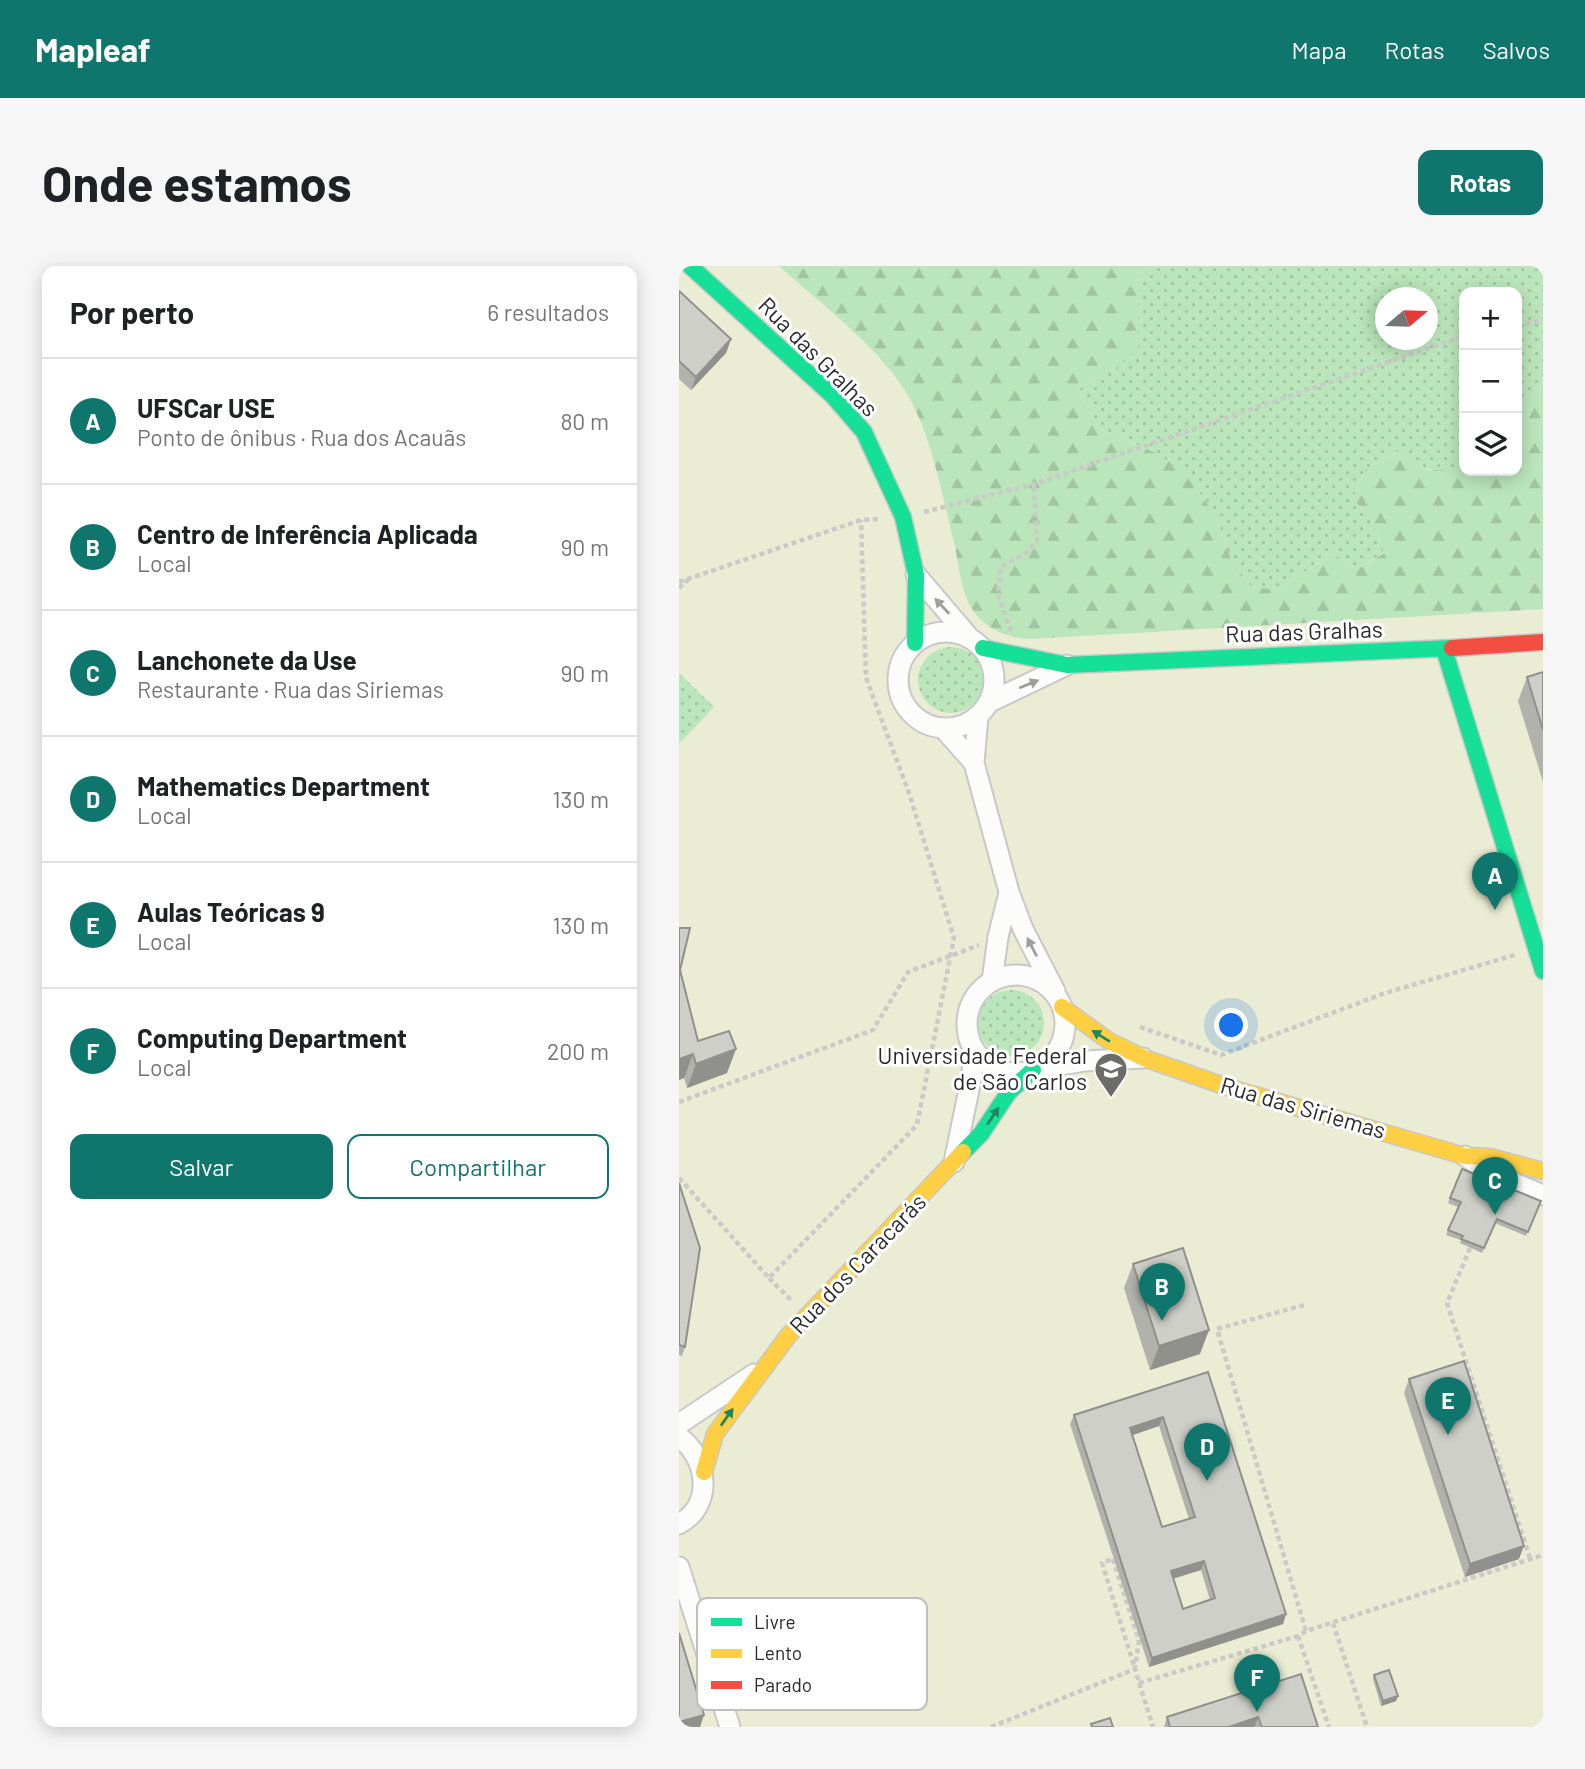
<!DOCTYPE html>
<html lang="pt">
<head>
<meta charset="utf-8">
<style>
	body { margin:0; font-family:Barlow,sans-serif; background:#f6f6f6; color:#202124 }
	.controls { position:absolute; right:21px; top:21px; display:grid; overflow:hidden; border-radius:14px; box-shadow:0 4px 18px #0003 }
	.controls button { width:63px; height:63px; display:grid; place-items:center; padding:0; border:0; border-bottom:2px solid #e0e0e0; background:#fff; color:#202124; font:35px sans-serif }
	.compass { position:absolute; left:696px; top:21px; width:63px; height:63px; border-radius:50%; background:#fff; box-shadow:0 4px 18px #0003; rotate:71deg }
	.you { position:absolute; left:553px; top:760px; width:24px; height:24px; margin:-18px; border:5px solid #fff; border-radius:50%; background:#1a73e8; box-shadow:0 0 0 10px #1a73e833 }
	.badge { display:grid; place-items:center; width:46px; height:46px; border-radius:50%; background:#0f766e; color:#fff; font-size:23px; font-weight:700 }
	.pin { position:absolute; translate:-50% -58px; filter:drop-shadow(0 2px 4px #0008) }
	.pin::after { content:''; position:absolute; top:37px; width:24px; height:21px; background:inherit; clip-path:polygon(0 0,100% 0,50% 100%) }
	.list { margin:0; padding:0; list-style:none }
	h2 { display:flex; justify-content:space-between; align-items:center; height:91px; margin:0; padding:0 28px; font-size:30px }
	h2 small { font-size:23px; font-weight:400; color:#757577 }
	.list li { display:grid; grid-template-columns:46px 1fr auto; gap:21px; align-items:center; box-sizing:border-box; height:126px; padding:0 28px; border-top:2px solid #e0e0e0 }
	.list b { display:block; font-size:26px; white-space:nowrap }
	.list p { margin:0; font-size:23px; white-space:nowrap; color:#757577 }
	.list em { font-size:23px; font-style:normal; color:#757577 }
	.actions { display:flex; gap:14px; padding:21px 28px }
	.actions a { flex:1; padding:16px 0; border:2px solid #0f766e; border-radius:14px; text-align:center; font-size:24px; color:#0f766e }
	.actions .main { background:#0f766e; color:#fff }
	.icon { flex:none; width:38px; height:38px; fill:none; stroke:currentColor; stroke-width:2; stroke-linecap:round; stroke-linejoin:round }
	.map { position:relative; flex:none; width:864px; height:1461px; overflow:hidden; border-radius:14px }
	header { display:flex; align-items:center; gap:42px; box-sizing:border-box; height:98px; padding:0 35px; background:#0f766e; color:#fff }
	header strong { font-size:33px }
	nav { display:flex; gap:38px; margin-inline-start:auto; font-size:24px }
	.intro { display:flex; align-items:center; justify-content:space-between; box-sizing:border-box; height:168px; padding:0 42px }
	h1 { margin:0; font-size:49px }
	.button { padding:18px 32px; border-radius:14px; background:#0f766e; color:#fff; font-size:24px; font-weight:700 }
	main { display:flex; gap:42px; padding:0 42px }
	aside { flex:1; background:#fff; border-radius:14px; box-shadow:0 4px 18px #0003 }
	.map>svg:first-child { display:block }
</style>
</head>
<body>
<header>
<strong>Mapleaf</strong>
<nav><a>Mapa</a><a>Rotas</a><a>Salvos</a></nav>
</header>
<div class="intro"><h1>Onde estamos</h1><a class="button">Rotas</a></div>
<main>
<aside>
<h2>Por perto<small>6 resultados</small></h2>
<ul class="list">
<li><span class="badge">A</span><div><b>UFSCar USE</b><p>Ponto de ônibus · Rua dos Acauãs</p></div><em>80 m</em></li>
<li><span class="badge">B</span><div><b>Centro de Inferência Aplicada</b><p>Local</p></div><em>90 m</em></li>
<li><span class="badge">C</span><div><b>Lanchonete da Use</b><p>Restaurante · Rua das Siriemas</p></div><em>90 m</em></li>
<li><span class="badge">D</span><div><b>Mathematics Department</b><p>Local</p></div><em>130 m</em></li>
<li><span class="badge">E</span><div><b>Aulas Teóricas 9</b><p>Local</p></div><em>130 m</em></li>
<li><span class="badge">F</span><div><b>Computing Department</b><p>Local</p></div><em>200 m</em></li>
</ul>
<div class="actions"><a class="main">Salvar</a><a>Compartilhar</a></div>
</aside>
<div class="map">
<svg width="864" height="1461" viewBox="0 0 864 1461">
	<defs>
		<pattern id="grass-dots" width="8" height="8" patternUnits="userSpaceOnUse" patternTransform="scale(1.75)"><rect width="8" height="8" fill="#bbe6bb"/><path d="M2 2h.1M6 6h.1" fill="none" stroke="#a1c5a1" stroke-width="1.8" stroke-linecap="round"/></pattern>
		<pattern id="forest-firs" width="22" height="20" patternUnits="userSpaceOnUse" patternTransform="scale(1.75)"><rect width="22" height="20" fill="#bbe6bb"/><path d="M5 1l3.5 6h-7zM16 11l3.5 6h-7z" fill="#a1c5a1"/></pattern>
	</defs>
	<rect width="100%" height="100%" fill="#e8e8df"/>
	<path fill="#eaecd3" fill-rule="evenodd" d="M0,0h864v1461h-864zM785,26h53v179h-53zM706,32h42v42h-42z"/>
	<path fill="url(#grass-dots)" fill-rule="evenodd" d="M478,0h386v111l-6,13 -20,18v-116h-53v177c-23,12 -49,-7 -68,-18l-30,18 -13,29 21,28 10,26 -26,17 -26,-16 -54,37 -27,-3 -21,-30 -14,-40 -54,-61 -64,-29 -19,-38 37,-21 21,-62 2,-32zM706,32h42v42h-42z
		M239 414a33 33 0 1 1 66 0a33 33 0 1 1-66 0Z
		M0,407l35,34 -35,37z
		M299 757a33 33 0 1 1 66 0a33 33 0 1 1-66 0Z"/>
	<path fill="url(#forest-firs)" d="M100,0h378l-18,8 -1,74 -22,20 -37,21 19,38 64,29 30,25 24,36 14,40 21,30 27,3 54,-37 26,16 26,-16 -10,-27 -21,-28 13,-29 30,-18 33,19 88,1v-63l20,-18 6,-13v232l-512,30c-24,-1 -46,-10 -59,-30 -11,-17 -13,-43 -17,-62 -11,-45 -23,-108 -45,-148 -26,-48 -90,-96 -131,-133z"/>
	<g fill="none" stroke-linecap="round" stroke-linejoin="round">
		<defs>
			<path id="street" d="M237,309l52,61
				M219 414a48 48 0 1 1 96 0a48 48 0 1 1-96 0Z
				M311,436l77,-37
				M299,451l-4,46 35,129 14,37 32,62
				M264,462l31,35
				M288 758a49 49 0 1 1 98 0a49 49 0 1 1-98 0Z
				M313,715l6,-44 11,-44
				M362,802l44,-7 58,-3
				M786,890l27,18 51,21
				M275,896l18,-87 1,-27
				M0,1158l75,-50
				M0,1171c29,21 35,68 0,87
				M0,1301l51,160"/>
			<path id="fast" d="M11,0l143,130 31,36 39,85 13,58 -1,68
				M304,382l84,17 385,-17
				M765,383l99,322
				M284,886l18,-18 28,-42 24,-22"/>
			<path id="slow" d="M383,741l47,34 35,17 83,29 237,69 26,1 53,14
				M25,1206l11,-38 73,-98 175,-184"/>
			<path id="jam" d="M773,382l91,-6"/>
		</defs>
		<use href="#street" stroke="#c9c8c8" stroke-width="23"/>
		<use href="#fast" stroke="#c9c8c8" stroke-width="19"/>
		<use href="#slow" stroke="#c9c8c8" stroke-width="19"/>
		<use href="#jam" stroke="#c9c8c8" stroke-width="19"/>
		<path stroke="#cacac9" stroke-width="4.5" stroke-dasharray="5 3.5" stroke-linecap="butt" d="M838,59l26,-5
			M245,246l110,-28 430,-148
			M0,316l182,-62 17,-1
			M0,322l10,-9
			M332,365l-13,-36 3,-29 23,-11 13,-14 -3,-57
			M461,761l81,28 164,-62 130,-38
			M0,836l194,-72 35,-58 71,-27
			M0,912l90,100 148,-153 37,-187 -45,-145 -43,-115 -5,-158
			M791,982l-23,55 83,255
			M90,1012l22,22
			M625,1039l-87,24 89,302
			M434,1293l26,81 -4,29 -33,-106z
			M654,1357l34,104
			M619,1370l31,91
			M460,1417l159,-47 8,-5 237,-76
			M312,1461l144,-58 18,58"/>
		<use href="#street" stroke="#fcfcfa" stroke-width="19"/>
		<use href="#fast" stroke="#16e098" stroke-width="16"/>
		<use href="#slow" stroke="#ffcf43" stroke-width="16"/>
		<use href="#jam" stroke="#f24e42" stroke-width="16"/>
	</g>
	<path fill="#b1b2ac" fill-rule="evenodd" d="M0,25l52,48 -5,14 -35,37 -12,-11z
		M864,406v110l-25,-81 9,-24z
		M0,662l1,42 18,71 29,32 -40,15 -3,-10 -5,2z
		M783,903l79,32 -15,35 -31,-13 -13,30 -22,-10 1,-3 -15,-5 12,-28 -10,-4z
		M0,917l6,164 -3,9 -3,-1z
		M454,998l67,90 -50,16 -26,-82z
		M529,1106l78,242 -3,10 -134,43 -79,-243 4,-9zM480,1160l30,93 -27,8 -30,-92zM522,1304l9,30 -27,9 -10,-30z
		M730,1113l110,180 -54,18 -61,-184z
		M622,1408l17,53h-154l3,-10z
		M695,1409l22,26 -15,5 -8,-27z"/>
	<path fill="#90918c" d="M52,73l-5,14 -35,37 5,-13z
		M57,783l-9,24 -40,15 9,-24z
		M14,788l-9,24 -5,2v-21z
		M530,1064l-9,24 -50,16 9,-24z
		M484,1151l-4,9 -32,11 3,-9z
		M845,1280l-5,13 -54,18 5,-13z
		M525,1295l-3,9 -33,10 3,-9z
		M607,1348l-3,10 -134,43 3,-9z
		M719,1430l-2,5 -15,5 2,-5z
		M25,1449l-4,12h-21v-5z
		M579,1451l-3,9 -2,1h-24z"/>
	<path fill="#cecfc8" stroke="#90918c" stroke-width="2" fill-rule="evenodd" d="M0,25l52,48 -35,38 -17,-16z
		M864,406v58l-16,-53z
		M0,662h11l-10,42 18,71 31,-10 7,18 -40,15 -3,-10 -14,5z
		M783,903l79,32 -13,31 -31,-13 -13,29 -23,-9 2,-3 -15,-6 13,-28 -11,-4z
		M0,917l21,65 -15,99 -6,-2z
		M504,982l26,82 -50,16 -26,-82z
		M785,1095l60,185 -54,18 -61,-185z
		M529,1106l78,242 -134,44 -78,-243zM484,1151l32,100 -33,10 -32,-99zM525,1295l11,37 -32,11 -12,-38z
		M0,1367l25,82 -25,7z
		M710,1404l9,26 -15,5 -9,-26z
		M622,1408l17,53h-56l-4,-10 -29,10h-59l-3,-10z
		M431,1452l3,9h-21l-1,-3z"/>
	<defs><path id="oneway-solid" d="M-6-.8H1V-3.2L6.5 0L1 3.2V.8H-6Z" transform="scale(1.75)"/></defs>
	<g fill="#9e9e9c">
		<use href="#oneway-solid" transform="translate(263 340) rotate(-133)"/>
		<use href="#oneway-solid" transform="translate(350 418) rotate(-22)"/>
		<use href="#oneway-solid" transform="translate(353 681) rotate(-117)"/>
	</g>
	<g fill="#208561">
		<use href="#oneway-solid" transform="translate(422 770) rotate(-148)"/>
		<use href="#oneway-solid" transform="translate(314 850) rotate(-56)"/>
		<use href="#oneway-solid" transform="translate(48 1151) rotate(-55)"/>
	</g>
	<defs>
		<symbol id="university-pin" viewBox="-11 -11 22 30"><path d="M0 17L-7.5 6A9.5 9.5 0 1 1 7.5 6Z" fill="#6c6c69" stroke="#fff"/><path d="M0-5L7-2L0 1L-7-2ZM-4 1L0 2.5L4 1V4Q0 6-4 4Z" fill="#fff"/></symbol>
	</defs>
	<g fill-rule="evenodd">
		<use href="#university-pin" x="413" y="784" width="38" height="52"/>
	</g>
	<g text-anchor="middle" stroke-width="6" stroke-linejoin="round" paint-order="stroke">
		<g font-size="23" fill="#2a2a2a" stroke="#fff">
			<text transform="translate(139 91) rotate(45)" y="8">Rua das Gralhas</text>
			<text transform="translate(625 366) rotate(-2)" y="8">Rua das Gralhas</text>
			<text transform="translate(624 842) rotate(16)" y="8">Rua das Siriemas</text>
			<text transform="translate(179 998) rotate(-46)" y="8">Rua dos Caracarás</text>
		</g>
		<g font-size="23" fill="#2a2a2a" stroke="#fff" text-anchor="end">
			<text x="408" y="798">Universidade Federal<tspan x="408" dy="26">de São Carlos</tspan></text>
		</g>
	</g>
	<rect x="18" y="1332" width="230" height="112" rx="10" fill="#fff" stroke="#bfbfbf" stroke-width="2"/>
	<rect x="32" y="1352" width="31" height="8" fill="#16e098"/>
	<rect x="32" y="1383" width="31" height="9" fill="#ffcf43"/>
	<rect x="32" y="1415" width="31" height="8" fill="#f24e42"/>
	<g font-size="19" fill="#2a2a2a">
		<text x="75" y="1363">Livre</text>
		<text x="75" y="1394">Lento</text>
		<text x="75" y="1426">Parado</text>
	</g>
</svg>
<div class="controls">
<button>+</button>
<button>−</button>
<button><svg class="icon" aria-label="layers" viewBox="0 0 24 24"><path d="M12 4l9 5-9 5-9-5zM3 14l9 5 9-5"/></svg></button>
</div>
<svg class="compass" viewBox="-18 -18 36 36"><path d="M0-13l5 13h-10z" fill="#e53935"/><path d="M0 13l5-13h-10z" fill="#757577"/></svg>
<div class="you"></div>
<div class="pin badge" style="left:816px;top:644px">A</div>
<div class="pin badge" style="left:483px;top:1055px">B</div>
<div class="pin badge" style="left:816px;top:949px">C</div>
<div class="pin badge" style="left:528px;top:1215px">D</div>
<div class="pin badge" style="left:769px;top:1169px">E</div>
<div class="pin badge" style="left:578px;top:1446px">F</div>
</div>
</main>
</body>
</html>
